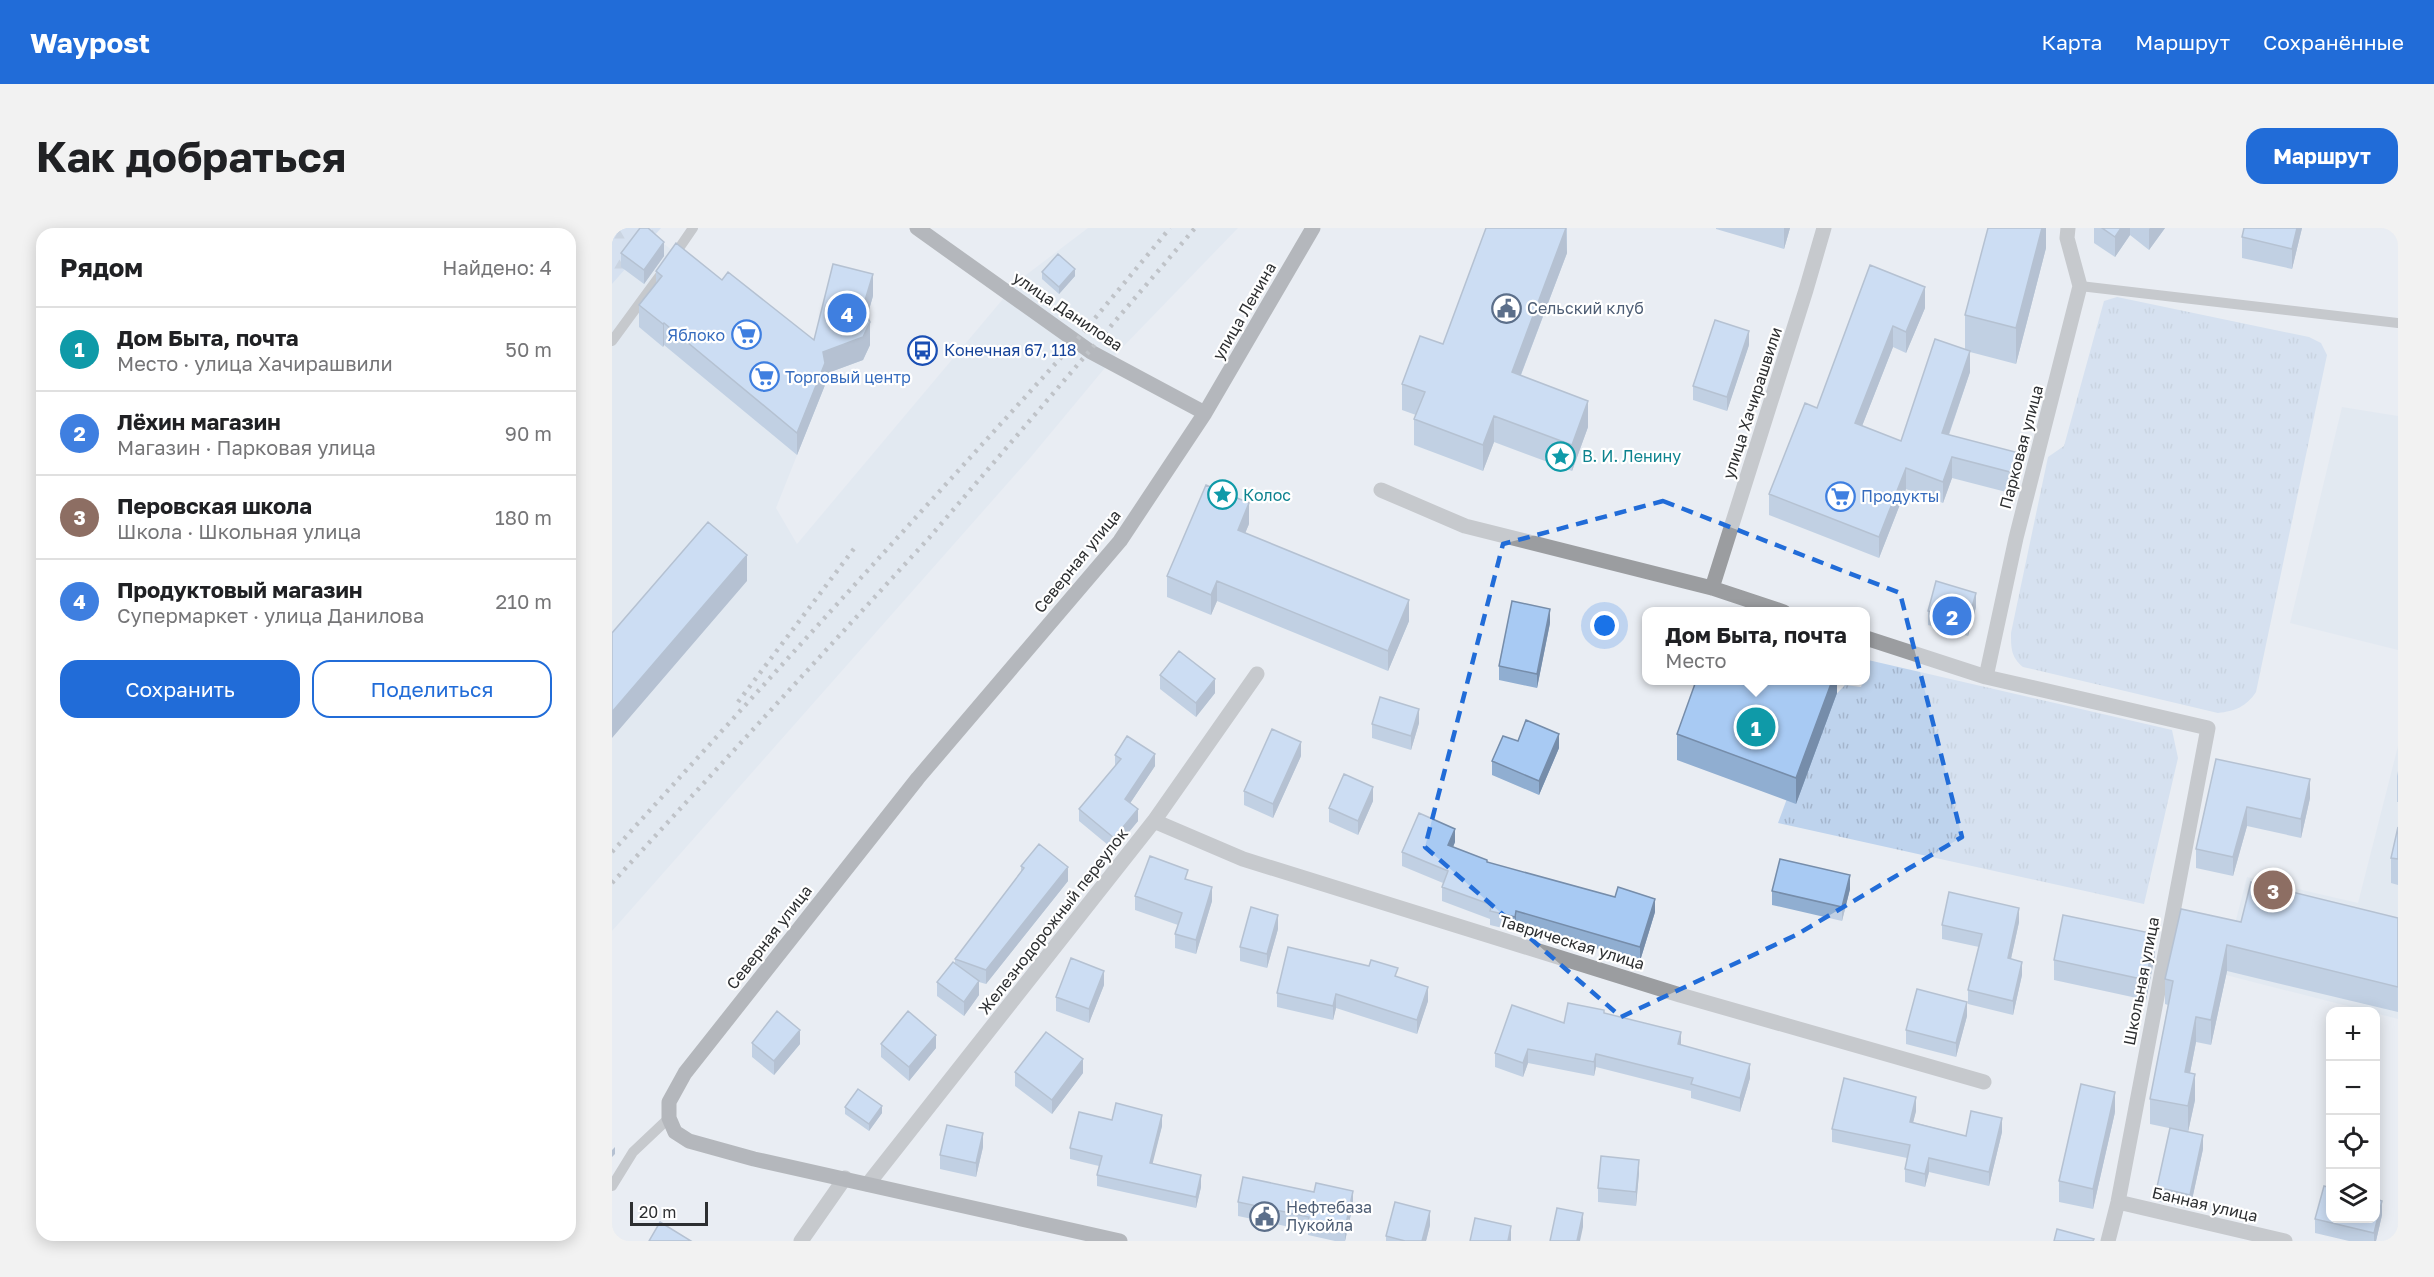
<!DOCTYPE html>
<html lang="ru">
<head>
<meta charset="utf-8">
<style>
	body { margin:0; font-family:"Golos Text",sans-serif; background:#f2f2f2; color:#202124 }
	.controls { position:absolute; right:18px; bottom:18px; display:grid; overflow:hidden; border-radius:12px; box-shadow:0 3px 15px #0003 }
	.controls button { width:54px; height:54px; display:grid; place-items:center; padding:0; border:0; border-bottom:2px solid #e0e0e0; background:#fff; color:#202124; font:30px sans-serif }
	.scale { position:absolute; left:18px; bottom:15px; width:78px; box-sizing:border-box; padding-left:6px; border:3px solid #2d2f31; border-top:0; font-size:16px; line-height:21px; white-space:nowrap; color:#2d2f31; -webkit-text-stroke:4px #fff; paint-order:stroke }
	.you { position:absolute; left:993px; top:398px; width:21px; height:21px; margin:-15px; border:4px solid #fff; border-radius:50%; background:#1a73e8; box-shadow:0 0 0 9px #1a73e833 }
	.badge { display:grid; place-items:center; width:39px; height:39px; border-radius:50%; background:#216cd8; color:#fff; font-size:20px; font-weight:700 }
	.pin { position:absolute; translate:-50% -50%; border:3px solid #fff; box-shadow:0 2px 6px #0006 }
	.popup { position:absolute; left:1030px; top:379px; width:228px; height:78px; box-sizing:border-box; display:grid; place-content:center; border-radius:12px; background:#fff; filter:drop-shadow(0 2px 4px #0005); font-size:20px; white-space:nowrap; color:#757577 }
	.popup b { font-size:22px; color:#202124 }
	.popup::after { content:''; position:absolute; left:50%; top:100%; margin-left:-12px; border:12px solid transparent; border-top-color:#fff }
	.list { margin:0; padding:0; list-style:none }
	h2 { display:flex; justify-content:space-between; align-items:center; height:78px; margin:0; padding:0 24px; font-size:26px }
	h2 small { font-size:20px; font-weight:400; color:#757577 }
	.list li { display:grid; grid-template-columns:39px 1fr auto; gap:18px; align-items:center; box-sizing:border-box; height:84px; padding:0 24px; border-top:2px solid #e0e0e0 }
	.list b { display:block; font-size:22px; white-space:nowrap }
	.list p { margin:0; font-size:20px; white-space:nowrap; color:#757577 }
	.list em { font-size:20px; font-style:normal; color:#757577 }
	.actions { display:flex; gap:12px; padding:18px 24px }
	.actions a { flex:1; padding:14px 0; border:2px solid #216cd8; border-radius:18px; text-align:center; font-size:21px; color:#216cd8 }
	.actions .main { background:#216cd8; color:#fff }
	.icon { flex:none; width:33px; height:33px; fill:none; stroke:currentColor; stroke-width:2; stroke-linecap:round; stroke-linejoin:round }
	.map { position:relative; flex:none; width:1786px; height:1013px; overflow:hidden; border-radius:18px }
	header { display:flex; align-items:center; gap:36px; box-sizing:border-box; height:84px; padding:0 30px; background:#216cd8; color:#fff }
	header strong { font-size:28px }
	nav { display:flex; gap:33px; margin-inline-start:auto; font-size:21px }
	.intro { display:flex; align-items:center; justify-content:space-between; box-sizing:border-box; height:144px; padding:0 36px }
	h1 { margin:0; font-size:42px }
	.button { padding:15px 27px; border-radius:18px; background:#216cd8; color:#fff; font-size:21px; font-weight:700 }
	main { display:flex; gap:36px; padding:0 36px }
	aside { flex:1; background:#fff; border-radius:18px; box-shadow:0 3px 15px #0003 }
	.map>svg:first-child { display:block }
</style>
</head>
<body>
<header>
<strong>Waypost</strong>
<nav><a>Карта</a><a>Маршрут</a><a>Сохранённые</a></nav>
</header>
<div class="intro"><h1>Как добраться</h1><a class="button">Маршрут</a></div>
<main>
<aside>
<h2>Рядом<small>Найдено: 4</small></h2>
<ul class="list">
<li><span class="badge" style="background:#0f9aa8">1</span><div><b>Дом Быта, почта</b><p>Место · улица Хачирашвили</p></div><em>50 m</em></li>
<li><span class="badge" style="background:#3f7fe0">2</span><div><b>Лёхин магазин</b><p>Магазин · Парковая улица</p></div><em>90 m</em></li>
<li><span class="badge" style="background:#8d6e63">3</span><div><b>Перовская школа</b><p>Школа · Школьная улица</p></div><em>180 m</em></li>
<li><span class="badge" style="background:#3f7fe0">4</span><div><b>Продуктовый магазин</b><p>Супермаркет · улица Данилова</p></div><em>210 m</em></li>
</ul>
<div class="actions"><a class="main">Сохранить</a><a>Поделиться</a></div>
</aside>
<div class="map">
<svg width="1786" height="1013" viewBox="0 0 1786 1013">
	<defs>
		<pattern id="grass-tufts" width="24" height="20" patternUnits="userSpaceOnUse" patternTransform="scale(1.5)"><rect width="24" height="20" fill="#bed3ed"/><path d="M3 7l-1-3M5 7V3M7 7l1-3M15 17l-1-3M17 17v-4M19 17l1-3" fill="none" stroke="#a4b5cc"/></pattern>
		<pattern id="forest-firs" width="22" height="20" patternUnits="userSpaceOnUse" patternTransform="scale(1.5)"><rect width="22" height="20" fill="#bed3ed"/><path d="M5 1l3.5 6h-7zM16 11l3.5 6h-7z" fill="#a4b5cc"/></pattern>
	</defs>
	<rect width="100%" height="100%" fill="#e9edf3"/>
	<path fill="#dae4f0" d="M32,0l179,142 2,15 -49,123 21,36 221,-263 70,-53h150l-119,123 -89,107 -418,473v-666z
		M1730,179l56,9v234l-108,-27z
		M1786,518v273l-176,-45 25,-97 111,26z"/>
	<path fill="url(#grass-tufts)" d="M1505,69l192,40 12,6 6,12 -71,337c-10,15 -21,19 -38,21l-195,-46c-12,-10 -12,-19 -12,-34l37,-176 16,-11 40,-145z
		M1256,432l304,70 6,28 -34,146 -366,-81 41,-111 26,-27 16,2 2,-6 3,-1z"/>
	<path fill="url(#forest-firs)" d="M0,0h49l-49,56z"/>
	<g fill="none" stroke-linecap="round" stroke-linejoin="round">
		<path stroke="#9b9da0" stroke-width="10" d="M61,29l20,-29
			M1468,58l318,37
			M0,113l52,-71
			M0,958l21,-34 36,-34"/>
		<path stroke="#9b9da0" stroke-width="15" d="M769,262l84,36 247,62 72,24
			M1100,360l94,-298 18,-62
			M1254,410l120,39 222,51 -90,474 -10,39
			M1374,449l30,-139 64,-252 -13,-48 1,-10
			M542,593l89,38 437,136 304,87
			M256,956l286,-363 103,-147
			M1506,974l167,39
			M189,1013l44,-63"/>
		<path stroke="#74777a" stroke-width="15" d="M305,0l174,124 114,61
			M508,1013l-366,-82 -65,-18 -14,-9 -6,-14v-16l16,-29 233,-295 202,-237 85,-128 108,-185"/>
		<path stroke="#8d9094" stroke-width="4.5" stroke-dasharray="3 6" stroke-linecap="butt" d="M126,474l118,-156
			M0,624l464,-511 94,-113
			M0,655l317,-345 266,-310"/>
	</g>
	<path fill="#90aed1" d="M955,0v25l-46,122 67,52 -16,44 -78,-29 -11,29 -69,-26v-26l2,-4 -14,-5v-26z
		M1104,0h74l-6,21 -68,-20z
		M1434,0v20l-30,116 -46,-12v20l-21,63 70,39 -5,20 -62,-16 -9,25 -37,-14 -27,69 -110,-43v-21l48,-86 53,-143 55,43 -19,45 -13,-6 -31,79 39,15 64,-91v-35z
		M1482,0h71l-16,22 -19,-15 -15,22 -21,-14z
		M1690,0l-10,41 -50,-11v-21z
		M9,25l43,3 -20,28 -23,-17z
		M44,43l66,9 92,60 59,-44 -6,20 3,29 -7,15 -38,14v11l-28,70 -133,-110 -1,2 -24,-20v-22l17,-21z
		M430,44l33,4 -16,18 -17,-15z
		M1137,117l-22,66 -34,-11v-14z
		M637,296l-4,9 164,88 -21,50 -171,-70 -6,14 -44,-18v-21z
		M1364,379l-8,29 -40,-11v-14z
		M938,395l-13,65 -38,-8v-14z
		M548,447l55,18 -19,24 -36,-28z
		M1225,453v12l-41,111 -119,-44v-26z
		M807,495l-8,27 -39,-12v-14z
		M906,513l41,7 -20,47 -47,-20v-14z
		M503,527l40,11 -25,37 8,18 -24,29 -35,-29v-12l36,-43z
		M689,528l-28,62 -29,-13v-14z
		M1604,531l94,39 -9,40 -54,-12 -14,50 -37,-8v-19z
		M1786,543v31h-1v-26z
		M761,573l-15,34 -29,-13v-14z
		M1786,599v58l-7,-2v-25z
		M843,614l-2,5 34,15 168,50 -15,49 -124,-36 -1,6 -25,-6v-6l-48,-18v-14l1,-4 -41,-17v-14z
		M409,638l47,15 -82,103 -7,-2v13l-15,21 -27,-20v-14l18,-19v-4l66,-87z
		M576,652l24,21 -16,53 -21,-6v-14l3,-9 -43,-15v-14z
		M1238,661l-8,32 -70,-16v-14z
		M1786,690v94l-171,-41 -16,74 -15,-3 -6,31 5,27 -7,32 -38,-8v-25l18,-94 -3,-1v-25l76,-57z
		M1407,694l-8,37 11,16 -9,40 -45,-11v-14l11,-43 -37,-8v-14z
		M666,701l-11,39 -27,-7v-14z
		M1543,727l-9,45 -92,-20v-20z
		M757,738l29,11 30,24 -11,33 -81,-26 -3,12 -56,-13v-14z
		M492,757l-15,38 -33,-12v-14z
		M992,785l77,32 69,33 -10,34 -49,-14v-7l-95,-24 -2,9 -66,-13 -5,14 -28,-10v-14l69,-30z
		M1355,788l-11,41 -50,-13v-14z
		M140,815l48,1 -26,31 -22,-18z
		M269,816l55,4 -27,33 -28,-24z
		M403,844l68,1 -31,41 -37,-28z
		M233,879l37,6 -13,18 -24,-17z
		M1304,883l-3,11 53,14 36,-4 -13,54 -60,-14 -4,15 -20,-5v-13l2,-11 -75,-16v-13z
		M1503,884l-22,97 -34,-7v-21z
		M500,892l50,6 -10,37 49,24 -5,21 -99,-22v-11l2,-9 -29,-7v-11z
		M371,919l-7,30 -36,-8v-14z
		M1591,921l-13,60 -33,-8v-14z
		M1027,945l-3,33 -38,-4v-14z
		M626,974l115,3 -8,36h-10l-27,-6v-4l-70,-15z
		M1770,987l-6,26h-27l-34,-8v-14z
		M818,997l-4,16h-40v-5z"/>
	<path fill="#768daa" d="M954,0l1,25 -55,145v-26z
		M1172,0h6l-6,21z
		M1430,0h4v20l-30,116v-36z
		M1509,0h9v7l-15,22v-20z
		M1538,0h15l-16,22v-21z
		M1685,0h5l-10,41v-20z
		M52,14v14l-20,28v-14z
		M463,41v7l-16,18v-7z
		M261,46v22l-10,34v-23z
		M1313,59v21l-19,45v-21z
		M258,94v23l-7,15 -38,14v11l-28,70v-22l26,-81z
		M52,95v22l-1,2v-23z
		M1281,98v21l-38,97v-21z
		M1137,103v14l-22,66v-14z
		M1358,123v21l-28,82v-21z
		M976,173v26l-16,44v-26z
		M882,188v26l-11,29v-26z
		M1407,225v21l-5,20v-21z
		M1340,229v21l-9,25v-21z
		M1294,240v21l-27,69v-21z
		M637,275v21l-11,26v-20z
		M135,327v26l-135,157v-26z
		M605,353v20l-6,14v-20z
		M1364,365v14l-8,29v-14z
		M797,372v21l-21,50v-20z
		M938,381v14l-13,65v-14z
		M603,451v14l-19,24v-14z
		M1220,453h5v12l-41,111v-26z
		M807,481v14l-8,27v-14z
		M947,506v14l-20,47v-14z
		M689,514v14l-28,62v-14z
		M543,526v12l-30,45v-12z
		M1698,551v19l-9,40v-19z
		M761,559v14l-15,34v-14z
		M1635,579v19l-14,50v-19z
		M526,581v12l-24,29v-12z
		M843,601v13l-7,17v-14z
		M456,639v14l-82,103v-14z
		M1238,647v14l-8,32v-14z
		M600,659v14l-16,53v-14z
		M1043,671v13l-15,49v-14z
		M1407,680v14l-11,50v-14z
		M904,683v14l-1,6v-14z
		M666,687v14l-11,39v-14z
		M1543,706v21l-9,45v-20z
		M1615,717v26l-16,74v-25z
		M1410,734v13l-9,40v-14z
		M492,743v14l-15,38v-14z
		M367,753v14l-15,21v-14z
		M816,759v14l-11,33v-14z
		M724,766v14l-3,12v-14z
		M1355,774v14l-11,41v-14z
		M1584,789v25l-11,56v-26z
		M188,802v14l-26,31v-14z
		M1069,804v14l-3,-2z
		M324,807v13l-27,33v-14z
		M916,821v14l-5,14v-14z
		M984,826v13l-2,9v-14z
		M471,831v14l-31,41v-14z
		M1138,836v14l-10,34v-14z
		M1583,846v26l-7,32v-26z
		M1503,864v20l-22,97v-20z
		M1304,869v14l-6,24v-13z
		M270,878v7l-13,18v-7z
		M550,887v11l-12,48v-11z
		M1390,890v14l-13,54v-14z
		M371,905v14l-7,30v-14z
		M1591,907v14l-13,60v-14z
		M3,919v7l-3,3v-7z
		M1317,930v14l-4,15v-13z
		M1027,932v13l-3,33v-14z
		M589,947v12l-5,21v-11z
		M741,963v14l-8,36v-12z
		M1770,973v14l-6,26h-2v-8z
		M818,983v14l-4,16h-4z
		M971,985v14l-3,14h-3z
		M899,998v15h-3z"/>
	<path fill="#a8caf3" stroke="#768daa" stroke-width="1.5" d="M28,0h8l16,14 -20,28 -23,-17z
		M874,0h80l-54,144 76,29 -16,44 -78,-29 -11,29 -69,-26 11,-27 -23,-8 18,-48 23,8z
		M1376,0h54l-26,100 -51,-13z
		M1490,0h19l-6,9z
		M1632,0h53l-5,21 -50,-12z
		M64,15l46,37 6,-8 86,68 19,-76 40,10 -10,33 7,15 -7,15 -40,15 2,11 -28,70 -133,-110 -1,1 -24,-19 23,-29 -6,-5z
		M446,26l17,15 -16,18 -17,-15z
		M1258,37l55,22 -19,45 -13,-6 -38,97 46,18 34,-102 35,12 -28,82 77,20 -5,20 -62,-16 -9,25 -37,-14 -27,69 -110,-43 36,-91 12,5z
		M1103,92l34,11 -22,66 -34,-11z
		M594,257l43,18 -11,27 171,70 -21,51 -171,-70 -6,14 -44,-19z
		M96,294l39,33 -135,157v-79z
		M1324,353l40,12 -8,29 -40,-11z
		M900,373l38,8 -13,65 -38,-8z
		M567,423l36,28 -19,24 -36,-28z
		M1084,453h136l-36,97 -119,-44z
		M768,469l39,12 -8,27 -39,-12z
		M914,492l33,14 -20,47 -47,-20 11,-25 15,5z
		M660,501l29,13 -28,62 -29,-13z
		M515,508l28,18 -30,45 13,10 -24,29 -35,-29 42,-50 -6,-4z
		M1604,531l94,20 -9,40 -54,-12 -14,50 -37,-8z
		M732,546l29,13 -15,34 -29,-13z
		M807,585l36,16 -7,16 39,15v2l128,35 3,-10 37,12 -15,48 -124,-36 -1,6 -25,-6 2,-6 -50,-18 6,-16 -46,-19z
		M1786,599v32l-7,-1z
		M427,616l29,23 -82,103 -31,-11 69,-91 -3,-2z
		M538,628l38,14 -3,9 27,8 -16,53 -21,-6 7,-21 -47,-17z
		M1168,631l70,16 -8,32 -70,-16z
		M1639,654l147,36v69l-171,-42 -16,75 -15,-3 -11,55 10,2 -7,32 -38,-7 23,-118 -8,-2 16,-70 60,13z
		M1337,664l70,16 -11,50 14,4 -9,39 -45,-11 14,-56 -40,-9z
		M639,679l27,8 -11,39 -27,-7z
		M1451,687l92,19 -9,46 -92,-20z
		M676,719l81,19 2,-6 27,8 -3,8 33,11 -11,33 -81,-26 -3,12 -56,-13z
		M459,730l33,13 -15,38 -33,-12z
		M341,734l26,19 -15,21 -27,-20z
		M1305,761l50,13 -11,41 -50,-13z
		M956,775l36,7v3l77,19 -3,12 72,20 -10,34 -49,-14 2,-6 -97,-24 -2,8 -66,-13 -5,14 -28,-10 17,-48 52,18z
		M165,783l23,19 -26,31 -22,-18z
		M296,783l28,24 -27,32 -28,-23z
		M434,804l37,27 -31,41 -37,-28z
		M1232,850l72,19 -6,25 56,14 5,-25 31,7 -13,54 -60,-14 -4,16 -20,-5 5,-24 -78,-16z
		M1469,856l34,8 -22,97 -34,-8z
		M246,861l24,17 -13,18 -24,-17z
		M504,875l46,12 -12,48 51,12 -5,22 -99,-22 5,-19 -32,-8 9,-36 33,8z
		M335,897l36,8 -7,30 -36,-8z
		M1558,900l33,7 -13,60 -33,-8z
		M989,928l38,4 -3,32 -38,-4z
		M631,949l71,15 2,-9 37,8 -8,38 -37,-8 1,-4 -71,-15z
		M1712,958l7,2v30h45v-19l6,2 -8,32 -59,-14z
		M783,974l35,9 -8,30h-17l-19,-5z
		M945,980l26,5 -6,28h-27z
		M863,990l36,8 -3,15h-38z
		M48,994l31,19h-42z
		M1445,1001l37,10 -1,2h-39z"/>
	<path d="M0 0H1786V1013H0ZM1051,273l237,92 62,244 -166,98 -175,82 -196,-170 78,-303z" fill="#e9edf3" fill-opacity=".55" fill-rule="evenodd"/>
	<path fill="none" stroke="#216cd8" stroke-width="4.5" stroke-dasharray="12 8" stroke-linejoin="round" d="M1051,273l237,92 62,244 -166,98 -175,82 -196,-170 78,-303z"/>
	<defs>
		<symbol id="civic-ring" viewBox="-11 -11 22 22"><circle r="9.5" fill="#fff" stroke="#5c6f8a" stroke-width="1.5"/><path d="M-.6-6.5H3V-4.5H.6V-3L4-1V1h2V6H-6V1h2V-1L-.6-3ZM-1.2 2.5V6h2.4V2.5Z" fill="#5c6f8a"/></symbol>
		<symbol id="supermarket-ring" viewBox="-11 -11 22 22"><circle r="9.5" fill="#fff" stroke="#3f7fe0" stroke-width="1.5"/><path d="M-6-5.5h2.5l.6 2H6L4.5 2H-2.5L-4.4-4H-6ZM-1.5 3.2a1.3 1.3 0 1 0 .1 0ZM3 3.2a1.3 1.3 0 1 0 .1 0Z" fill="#3f7fe0"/></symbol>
		<symbol id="bus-ring" viewBox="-11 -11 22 22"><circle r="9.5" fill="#fff" stroke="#1a4fb4" stroke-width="1.5"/><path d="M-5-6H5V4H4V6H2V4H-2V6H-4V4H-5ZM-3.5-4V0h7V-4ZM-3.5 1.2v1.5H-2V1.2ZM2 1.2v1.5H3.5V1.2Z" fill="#1a4fb4"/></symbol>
		<symbol id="sight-ring" viewBox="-11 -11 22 22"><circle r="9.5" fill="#fff" stroke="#0f9aa8" stroke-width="1.5"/><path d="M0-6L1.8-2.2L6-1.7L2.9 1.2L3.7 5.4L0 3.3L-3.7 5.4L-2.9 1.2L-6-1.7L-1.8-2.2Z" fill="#0f9aa8"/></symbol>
	</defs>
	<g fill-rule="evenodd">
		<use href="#civic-ring" x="878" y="64" width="33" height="33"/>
		<use href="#supermarket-ring" x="118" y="90" width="33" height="33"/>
		<use href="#bus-ring" x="294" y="106" width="33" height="33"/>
		<use href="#supermarket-ring" x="136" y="132" width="33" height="33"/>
		<use href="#sight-ring" x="932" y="212" width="33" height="33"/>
		<use href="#sight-ring" x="594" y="250" width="33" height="33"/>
		<use href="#supermarket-ring" x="1212" y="252" width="33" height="33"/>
		<use href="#civic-ring" x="636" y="972" width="33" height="33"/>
	</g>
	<g text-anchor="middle" stroke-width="4.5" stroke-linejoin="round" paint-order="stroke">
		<g font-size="16" fill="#4e5e75" stroke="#fff" text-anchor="start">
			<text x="915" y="86">Сельский клуб</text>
			<text x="674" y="985">Нефтебаза<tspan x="674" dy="18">Лукойла</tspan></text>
		</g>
		<g font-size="16" fill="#2d2f31" stroke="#fff">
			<text transform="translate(456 83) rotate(34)" y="6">улица Данилова</text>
			<text transform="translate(632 83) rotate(-60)" y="6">улица Ленина</text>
			<text transform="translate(1140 175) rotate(-72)" y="6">улица Хачирашвили</text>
			<text transform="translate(1409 219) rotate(-75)" y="6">Парковая улица</text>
			<text transform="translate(465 333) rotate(-51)" y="6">Северная улица</text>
			<text transform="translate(441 693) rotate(-52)" y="6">Железнодорожный переулок</text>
			<text transform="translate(157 709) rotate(-52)" y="6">Северная улица</text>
			<text transform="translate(960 714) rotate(17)" y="6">Таврическая улица</text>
			<text transform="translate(1529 753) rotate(-79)" y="6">Школьная улица</text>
			<text transform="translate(1593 976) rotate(13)" y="6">Банная улица</text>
		</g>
		<g font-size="16" fill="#366cbe" stroke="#fff" text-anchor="start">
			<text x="113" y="113" text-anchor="end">Яблоко</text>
			<text x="173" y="155">Торговый центр</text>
			<text x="1249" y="274">Продукты</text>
		</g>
		<g font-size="16" fill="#164399" stroke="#fff" text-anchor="start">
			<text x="332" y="128">Конечная 67, 118</text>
		</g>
		<g font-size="16" fill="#0d838f" stroke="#fff" text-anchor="start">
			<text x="970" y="234">В. И. Ленину</text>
			<text x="631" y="273">Колос</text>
		</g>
	</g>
</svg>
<div class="controls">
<button>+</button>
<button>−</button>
<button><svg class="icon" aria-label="locate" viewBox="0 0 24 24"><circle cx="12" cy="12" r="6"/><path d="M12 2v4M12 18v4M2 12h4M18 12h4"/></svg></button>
<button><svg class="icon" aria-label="layers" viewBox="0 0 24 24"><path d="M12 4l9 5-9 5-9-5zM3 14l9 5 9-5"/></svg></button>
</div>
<div class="scale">20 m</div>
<div class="you"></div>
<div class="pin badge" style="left:1144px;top:499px;background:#0f9aa8">1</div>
<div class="popup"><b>Дом Быта, почта</b>Место</div>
<div class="pin badge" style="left:1340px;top:388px;background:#3f7fe0">2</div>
<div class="pin badge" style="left:1661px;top:662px;background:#8d6e63">3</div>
<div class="pin badge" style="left:235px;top:85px;background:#3f7fe0">4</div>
</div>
</main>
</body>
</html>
